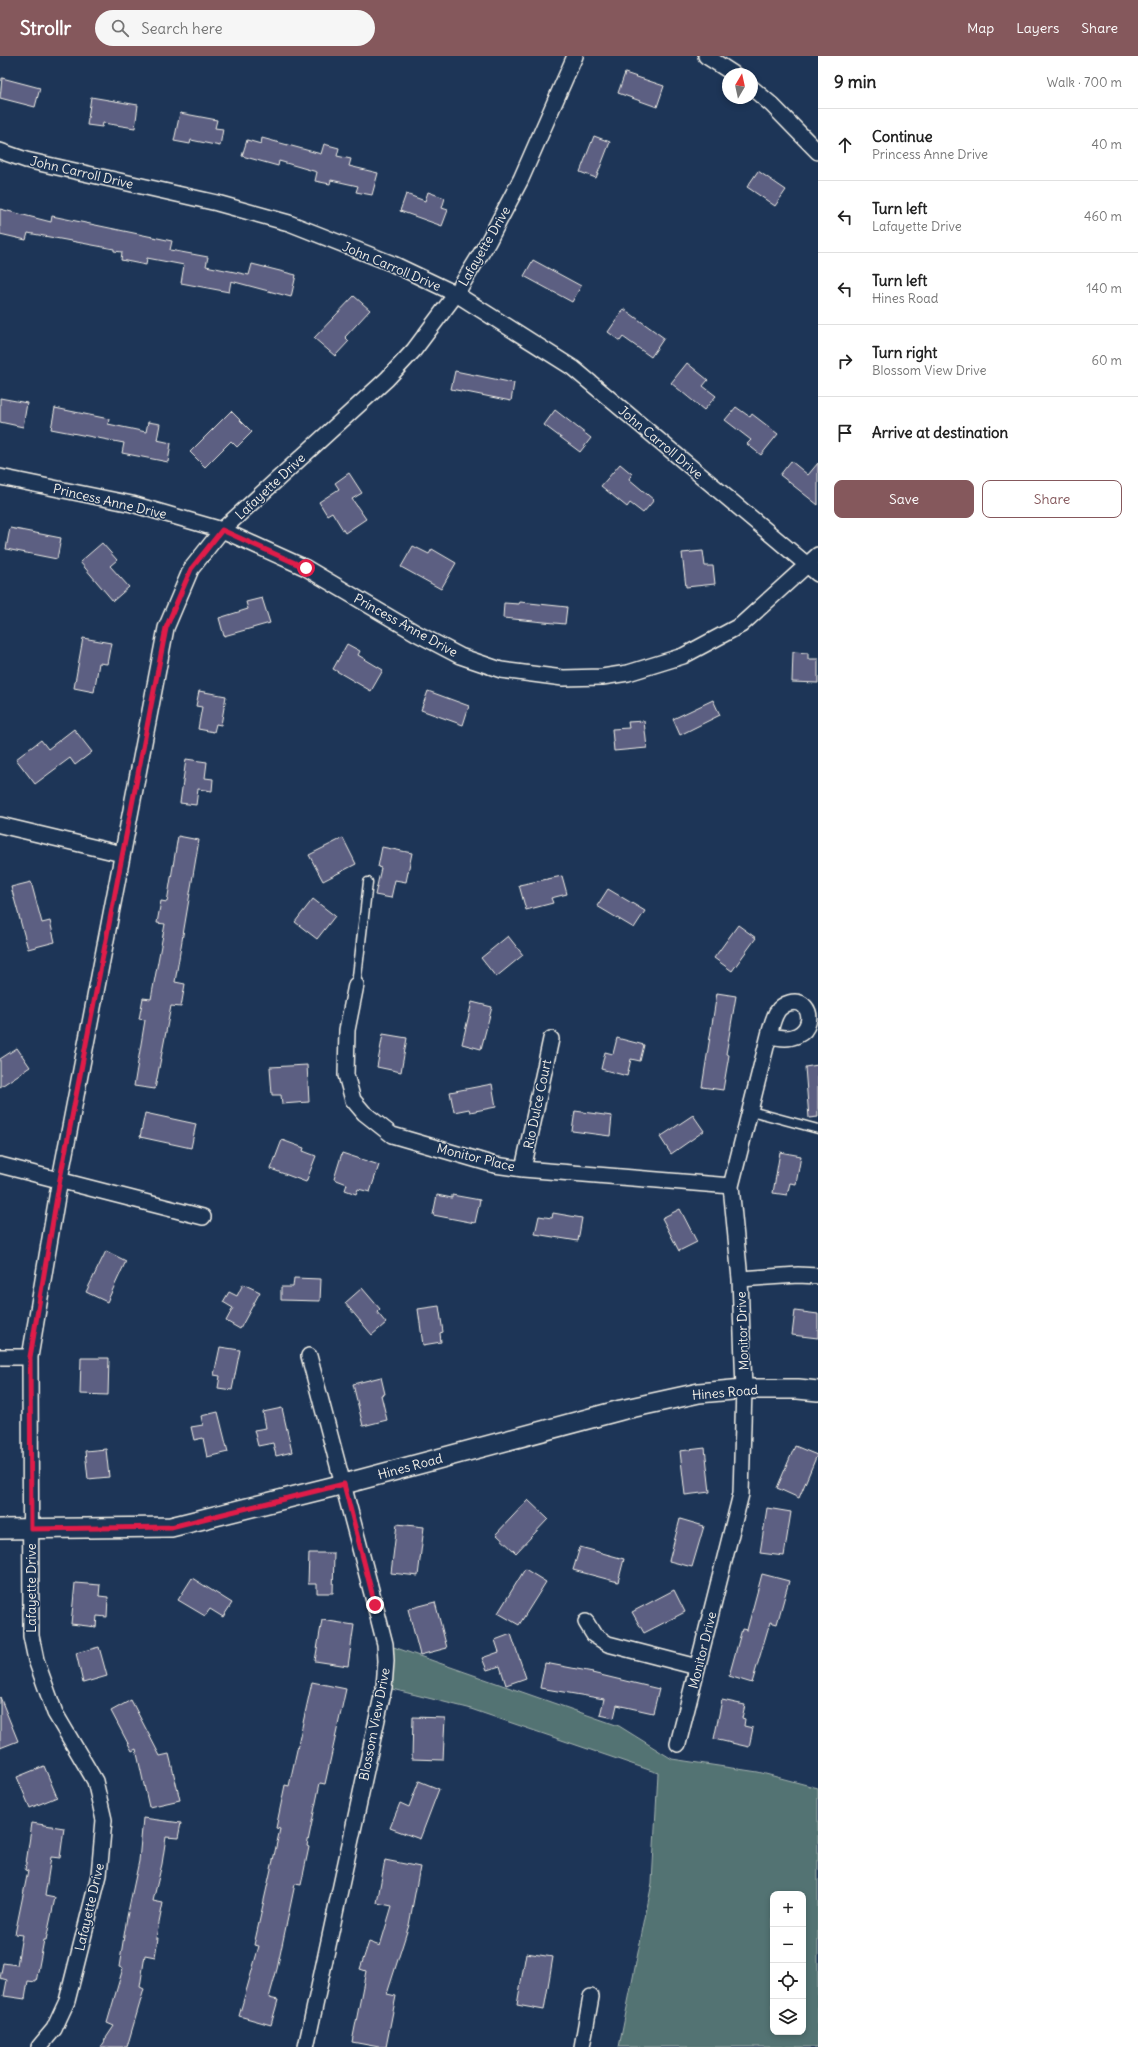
<!DOCTYPE html>
<html lang="en">
<head>
<meta charset="utf-8">
<style>
	body { margin:0; font-family:Delius,sans-serif; background:#f6f6f6; color:#222 }
	.controls { position:absolute; right:12px; bottom:12px; display:grid; overflow:hidden; border-radius:8px; box-shadow:0 2px 6px #0003 }
	.controls button { width:36px; height:36px; display:grid; place-items:center; padding:0; border:0; border-bottom:1px solid #e0e0e0; background:#fff; color:#222; font:20px sans-serif }
	.compass { position:absolute; left:722px; top:12px; width:36px; height:36px; border-radius:50%; background:#fff; box-shadow:0 2px 6px #0003; rotate:9deg }
	.stop { position:absolute; width:12px; height:12px; margin:-9px; border:3px solid #e11d48; border-radius:50%; background:#fff }
	.stop.end { background:#e11d48; border-color:#fff; box-shadow:0 1px 4px #0008 }
	.list { margin:0; padding:0; list-style:none }
	h2 { display:flex; justify-content:space-between; align-items:center; height:52px; margin:0; padding:0 16px; font-size:17px }
	h2 small { font-size:13px; font-weight:400; color:#767676 }
	.list li { display:grid; grid-template-columns:26px 1fr auto; gap:12px; align-items:center; box-sizing:border-box; height:72px; padding:0 16px; border-top:1px solid #e0e0e0 }
	.list b { display:block; font-size:15px; white-space:nowrap }
	.list p { margin:0; font-size:13px; white-space:nowrap; color:#767676 }
	.list em { font-size:13px; font-style:normal; color:#767676 }
	.actions { display:flex; gap:8px; padding:12px 16px }
	.actions a { flex:1; padding:9px 0; border:1px solid #85585c; border-radius:8px; text-align:center; font-size:14px; color:#85585c }
	.actions .main { background:#85585c; color:#fff }
	.icon { flex:none; width:22px; height:22px; fill:none; stroke:currentColor; stroke-width:2; stroke-linecap:round; stroke-linejoin:round }
	.map { position:relative; flex:none; width:818px; height:1991px; overflow:hidden }
	header { display:flex; align-items:center; gap:24px; box-sizing:border-box; height:56px; padding:0 20px; background:#85585c; color:#fff }
	header strong { font-size:19px }
	nav { display:flex; gap:22px; margin-inline-start:auto; font-size:14px }
	.search { width:280px; height:36px; background:#f6f6f6; display:flex; align-items:center; gap:10px; box-sizing:border-box; padding:0 14px; border-radius:22px; color:#767676; font-size:15px }
	main { display:flex }
	aside { flex:1; background:#fff }
	.map>svg:first-child { display:block }
</style>
</head>
<body>
<header>
<strong>Strollr</strong>
<div class="search"><svg class="icon" aria-label="search" viewBox="0 0 24 24"><circle cx="10" cy="10" r="6"/><path d="M15 15l6 6"/></svg>Search here</div>
<nav><a>Map</a><a>Layers</a><a>Share</a></nav>
</header>
<main>
<div class="map">
<svg width="818" height="1991" viewBox="0 0 818 1991">
	<rect width="100%" height="100%" fill="#1d3557"/>
	<filter id="ink" filterUnits="userSpaceOnUse"><feTurbulence type="fractalNoise" baseFrequency=".025" numOctaves="2"/><feDisplacementMap in="SourceGraphic" scale="8" xChannelSelector="R" yChannelSelector="G"/><feConvolveMatrix kernelMatrix="1 2 1 2 8 2 1 2 1" color-interpolation-filters="sRGB"/></filter>
	<g filter="url(#ink)">
		<path fill="#537373" stroke="#a4b2ae" fill-rule="evenodd" d="M385,1588l234,82 53,33 86,13 60,16v259h-199l33,-164 6,-110 -190,-65 -84,-21zM773,1838h30v138h-30z"/>
		<path fill="#5c5e82" stroke="#f4f1e8" d="M625,17l39,13 -7,21 -39,-14z
			M2,22l38,10 -5,19 -35,-9z
			M91,41l47,8 -3,23 -32,-5 -1,4 -15,-2z
			M180,57l37,7 -2,8 8,1 -3,17 -29,-6 -1,4 -16,-3z
			M594,80l16,6 -14,36 -16,-6z
			M262,82l59,16 3,-10 15,4 -2,8 14,3 -2,7 29,7 -6,22 -16,-3 2,-6 -27,-6 -1,4 -15,-3 2,-9 -38,-11 -1,5 -36,-10 5,-16 14,4z
			M758,115l28,19 -11,16 -28,-19z
			M428,136l17,6 -3,10 6,2 -6,16 -42,-15 6,-17 19,7z
			M0,153l51,13 1,-6 120,25 -2,9 38,7 -2,9 43,9 3,-11 44,11 -5,22 -60,-16 -2,11 -48,-9 3,-18 -37,-7 -1,7 -25,-5 1,-8 -8,-1v-2l-86,-16 -2,7 -26,-6z
			M533,204l48,26 -9,16 -48,-26z
			M354,240l16,14 -25,27 4,4 -14,15 -21,-18z
			M624,253l40,29 -13,19 -28,-20 -3,4 -12,-9z
			M687,307l21,17 -5,6 13,10 -12,14 -33,-27z
			M455,315l59,12 -3,18 -60,-12z
			M0,342l27,5 -4,24 -23,-5z
			M736,351l14,10 2,-3 26,20 -17,21 -14,-11 4,-4 -26,-20z
			M55,352l54,11 -1,5 38,8 2,-10 12,2 -3,16 14,3 -3,19 -46,-9 2,-10 -73,-14z
			M555,354l36,28 -11,14 -36,-27z
			M231,355l21,21 -15,15 -6,-6 -26,26 -15,-15z
			M791,405l17,14 10,-12v42l-38,-30z
			M620,408l12,10 -3,5 25,21 -11,13 -13,-10 -3,4 -26,-21z
			M349,417l13,20 -10,6 14,20 -21,14 -13,-21 -5,3 -8,-13 20,-13 -4,-6z
			M10,472l51,10 -4,21 -51,-10z
			M102,487l15,17 -7,6 19,21 -16,14 -33,-39z
			M413,490l16,8 3,-5 24,14 -15,26 -40,-22z
			M703,495l2,15h8l2,18 -29,3 -4,-34z
			M262,542l8,25 -46,13 -5,-18 29,-9 -2,-7z
			M520,546l47,5 -2,17 -62,-6 1,-15 15,1z
			M83,582l28,5 -4,21 -8,-1 -5,29 -20,-4z
			M347,588l13,7 -2,4 25,15 -12,21 -38,-22z
			M793,596l15,1v6h10v24l-26,-1z
			M199,635l27,5 -5,29 -5,-1 -2,8 -16,-3 4,-22 -6,-1z
			M428,635l41,15 -6,19 -42,-15z
			M713,644l7,15 -40,20 -7,-16z
			M644,665l3,27 -33,3 -2,-22 17,-1 -1,-6z
			M74,673l18,23 -17,13 -5,-7 -35,26 -19,-25 25,-19 7,9z
			M186,703l21,3 -2,16 8,1 -1,12 -14,-2 -2,16 -16,-2z
			M178,780l21,4 -24,142 10,2 -4,23 -10,-1 -16,83 -21,-3 11,-66 -6,-1 4,-21 8,1 14,-75 -8,-1 4,-22 6,1z
			M343,782l13,26 -33,17 -14,-26z
			M382,791l30,6 -6,29 -11,-2 -4,18 -16,-3 6,-27 -3,-1z
			M562,820l5,18 -16,4 2,5 -27,7 -7,-25z
			M31,826l11,41 8,-2 5,21 -27,7 -17,-62z
			M608,833l37,22 -11,17 -37,-22z
			M313,843l22,17 -18,23 -22,-17z
			M738,869l18,13 -24,33 -18,-13z
			M508,880l15,19 -27,22 -15,-19z
			M717,937l19,3 -10,58 3,1 -6,35 -21,-3z
			M472,946l20,5 -11,42 -19,-5z
			M383,978l24,4 -6,34 -24,-5z
			M617,982l27,7 -4,16 -9,-2 -4,17 -26,-7 4,-17 8,2z
			M17,992l13,19 -30,20v-28z
			M307,1009l2,37 -27,2 -1,-9h-9l-2,-28z
			M818,1009v52l-9,1 -4,-51z
			M492,1028l4,23 -26,5 -1,-3 -15,3 -4,-20z
			M575,1055l37,5 -2,20 -38,-5z
			M145,1057l51,11 -5,24 -51,-11z
			M693,1059l11,16 -33,23 -11,-17z
			M282,1084l22,8 -1,3 13,5 -10,26 -35,-13z
			M780,1096l21,4 -5,28 -6,-1 -3,12 -14,-2z
			M342,1097l37,12 -9,27 -12,-3 -2,5 -11,-4 2,-6 -13,-5z
			M437,1139l15,3v-3l28,5 -5,23 -42,-8z
			M680,1153l17,33 -18,9 -17,-33z
			M553,1157l29,5 -4,23 -43,-7 4,-18 13,2z
			M106,1195l20,10 -19,41 -21,-10z
			M294,1222l27,1 -1,22 -39,-1v-13h12z
			M243,1228l17,8 -20,37 -14,-8 7,-13 -10,-6 6,-10 8,4z
			M362,1232l18,21 -3,3 9,11 -14,12 -27,-32z
			M439,1250l4,26 -3,1 1,9 -18,3 -5,-36z
			M795,1255l23,3v24l-26,-3z
			M220,1291l20,3 -8,40 -14,-2 2,-12 -6,-1z
			M81,1302h28l-1,37 -28,-1z
			M381,1321l4,17 -4,1 6,25 -24,6 -10,-42z
			M282,1352l10,44 -16,4 -3,-13 -15,3 -4,-16 12,-2 -3,-16z
			M218,1356l10,40 -21,5 -4,-19 -9,2 -3,-13 12,-2 -2,-9z
			M795,1390l22,9 -18,43 -22,-10z
			M705,1392l5,44 -25,3 -5,-44z
			M106,1393l3,28 -21,2 -3,-28z
			M528,1444l20,19 -32,34 -20,-19z
			M767,1452l24,4 -7,44 -24,-3z
			M680,1463l24,7 -12,41 -23,-6z
			M397,1468l27,3 -6,49 -27,-3z
			M580,1491l44,12 -6,23 -45,-12z
			M309,1497h25l-1,40h-16v-9h-9z
			M525,1513l21,13 -27,43 -21,-12z
			M762,1518l27,7 -12,43 -7,-2 -18,61 -23,-7 13,-47 5,1z
			M192,1522l40,25 -9,14 -13,-8 -5,7 -27,-16z
			M75,1527l25,2 -1,11 9,1 -1,20 -10,-1 -1,11 -25,-3z
			M674,1534l11,22 -41,21 -12,-21z
			M435,1546l12,46 -27,7 -12,-46z
			M322,1564l32,5 -6,41 -33,-5z
			M511,1578l15,44 -20,7 -6,-19 -13,4 -5,-12 17,-6 -4,-12z
			M99,1591l8,29 -24,7 -7,-30z
			M545,1607l48,9 -1,1 67,16 -6,24 -36,-8 -3,13 -14,-3 4,-16 -64,-11z
			M312,1626l34,7 -21,95 -5,-1 -13,63 2,1 -8,38 -6,-1 -18,85 -8,29 9,2 -7,25 -32,-9 20,-70 -5,-1 26,-116 -4,-1 9,-43 4,1z
			M0,1641l18,44 -18,7z
			M131,1644l29,56 9,-2 11,46 -31,7 -13,-58 -4,2 -21,-40z
			M722,1644l23,5 -3,13 3,1 -1,7 9,2 -4,19 -35,-8z
			M413,1661l32,1 -2,42 -31,-1z
			M44,1710l13,31 -27,11 -13,-31z
			M419,1725l20,8 -19,50 -30,-11 10,-25 9,4z
			M143,1762l38,5 -3,15 -12,-1 -4,27 -9,37 10,2 -7,35h2l-3,19 -10,-2 -5,32 4,2 -17,58h-27l14,-21 -7,-3 16,-55 -4,-1 8,-50 12,-56z
			M32,1767l32,5 -4,30 -9,-1 -6,39 10,2 -9,42h-2l-8,42 -8,-1 -3,18 -21,-3 3,-16 -7,-2 3,-15 14,2 5,-30 -7,-1 13,-63 -3,-1z
			M385,1804l35,7 -11,58 -22,69 9,2 -10,51h-7l-27,-5 14,-71 -6,-2 9,-27 11,4 12,-40 -15,-3z
			M526,1897l27,4 -9,53 -27,-5z"/>
		<g fill="none" stroke-linecap="round" stroke-linejoin="round">
			<defs>
				<path id="service" d="M356,929l12,-103
					M751,1055l67,18"/>
				<path id="minor" d="M706,0l28,18
					M752,32l20,17 46,47
					M0,95l26,9 191,43 72,20 104,41 63,30 117,74 245,206
					M0,421l132,27 90,26 84,38 110,65 44,23 41,14 62,8 39,-1 26,-4 55,-17 58,-31 77,-70
					M0,769l122,29
					M356,929l-9,45 -1,45 7,25 11,13 28,22 103,30 28,4 208,17
					M0,1109l203,52
					M523,1113l28,-130
					M740,1223l58,-4 20,1
					M0,1301h30
					M586,1566l8,13 14,9 89,23
					M678,1688l63,-250 3,-105 -4,-110 -9,-93 38,-151c2,-7 4,-17 8,-23 2,-4 8,-8 12,-9 29,-8 29,48 -20,32
					M39,1991l15,-18 13,-28 32,-126 5,-55 -9,-39 -40,-68 -19,-53 -5,-24 -1,-279 30,-178 106,-551 25,-59 31,-39 165,-151 27,-29 42,-56 32,-52 33,-63 54,-123
					M306,1991l78,-360 2,-26 -1,-17 -10,-39 -66,-249
					M582,1991l9,-50"/>
				<path id="tertiary" d="M0,1473l171,-2 173,-43 277,-74 78,-17 45,-4h54l20,2"/>
			</defs>
			<use href="#service" stroke="#f4f1e8" stroke-width="11"/>
			<use href="#minor" stroke="#f4f1e8" stroke-width="18"/>
			<use href="#tertiary" stroke="#f4f1e8" stroke-width="22"/>
			<use href="#service" stroke="#1d3557" stroke-width="8"/>
			<use href="#minor" stroke="#1d3557" stroke-width="15"/>
			<use href="#tertiary" stroke="#1d3557" stroke-width="19"/>
		</g>
	</g>
	<g fill="none" stroke-linecap="round" stroke-linejoin="round" filter="url(#ink)">
		<path stroke="#e11d48" stroke-width="5" d="M306,512l-84,-38 -31,39 -25,59 -106,551 -30,178 1,172 140,-2 173,-43 31,121"/>
	</g>
	<g text-anchor="middle" stroke-width="3" stroke-linejoin="round" paint-order="stroke">
		<g font-size="13" fill="#f4f1e8" stroke="#1d3557">
			<text transform="translate(82 116) rotate(13)" y="5">John Carroll Drive</text>
			<text transform="translate(484 190) rotate(-60)" y="5">Lafayette Drive</text>
			<text transform="translate(392 210) rotate(23)" y="5">John Carroll Drive</text>
			<text transform="translate(661 386) rotate(40)" y="5">John Carroll Drive</text>
			<text transform="translate(270 430) rotate(-43)" y="5">Lafayette Drive</text>
			<text transform="translate(110 445) rotate(13)" y="5">Princess Anne Drive</text>
			<text transform="translate(406 569) rotate(29)" y="5">Princess Anne Drive</text>
			<text transform="translate(537 1048) rotate(-78)" y="5">Rio Dulce Court</text>
			<text transform="translate(476 1101) rotate(14)" y="5">Monitor Place</text>
			<text transform="translate(742 1275) rotate(-92)" y="5">Monitor Drive</text>
			<text transform="translate(725 1336) rotate(-5)" y="5">Hines Road</text>
			<text transform="translate(410 1410) rotate(-15)" y="5">Hines Road</text>
			<text transform="translate(31 1532) rotate(-90)" y="5">Lafayette Drive</text>
			<text transform="translate(702 1594) rotate(-76)" y="5">Monitor Drive</text>
			<text transform="translate(374 1668) rotate(-79)" y="5">Blossom View Drive</text>
			<text transform="translate(89 1851) rotate(-77)" y="5">Lafayette Drive</text>
		</g>
	</g>
</svg>
<div class="controls">
<button>+</button>
<button>−</button>
<button><svg class="icon" aria-label="locate" viewBox="0 0 24 24"><circle cx="12" cy="12" r="6"/><path d="M12 2v4M12 18v4M2 12h4M18 12h4"/></svg></button>
<button><svg class="icon" aria-label="layers" viewBox="0 0 24 24"><path d="M12 4l9 5-9 5-9-5zM3 14l9 5 9-5"/></svg></button>
</div>
<svg class="compass" viewBox="-18 -18 36 36"><path d="M0-13l5 13h-10z" fill="#e53935"/><path d="M0 13l5-13h-10z" fill="#767676"/></svg>
<div class="stop" style="left:306px;top:512px"></div>
<div class="stop end" style="left:375px;top:1549px"></div>
</div>
<aside>
<h2>9 min<small>Walk · 700 m</small></h2>
<ul class="list">
<li><svg class="icon" aria-label="ahead" viewBox="0 0 24 24"><path d="M12 20V5M6 11l6-6 6 6"/></svg><div><b>Continue</b><p>Princess Anne Drive</p></div><em>40 m</em></li>
<li><svg class="icon" aria-label="left" viewBox="0 0 24 24"><path d="M17 20v-9H6M10 6l-5 5 5 5"/></svg><div><b>Turn left</b><p>Lafayette Drive</p></div><em>460 m</em></li>
<li><svg class="icon" aria-label="left" viewBox="0 0 24 24"><path d="M17 20v-9H6M10 6l-5 5 5 5"/></svg><div><b>Turn left</b><p>Hines Road</p></div><em>140 m</em></li>
<li><svg class="icon" aria-label="right" viewBox="0 0 24 24"><path d="M7 20v-9h11M14 6l5 5-5 5"/></svg><div><b>Turn right</b><p>Blossom View Drive</p></div><em>60 m</em></li>
<li><svg class="icon" aria-label="arrive" viewBox="0 0 24 24"><path d="M6 21V4h12l-3 4 3 4H6"/></svg><div><b>Arrive at destination</b></div></li>
</ul>
<div class="actions"><a class="main">Save</a><a>Share</a></div>
</aside>
</main>
</body>
</html>
